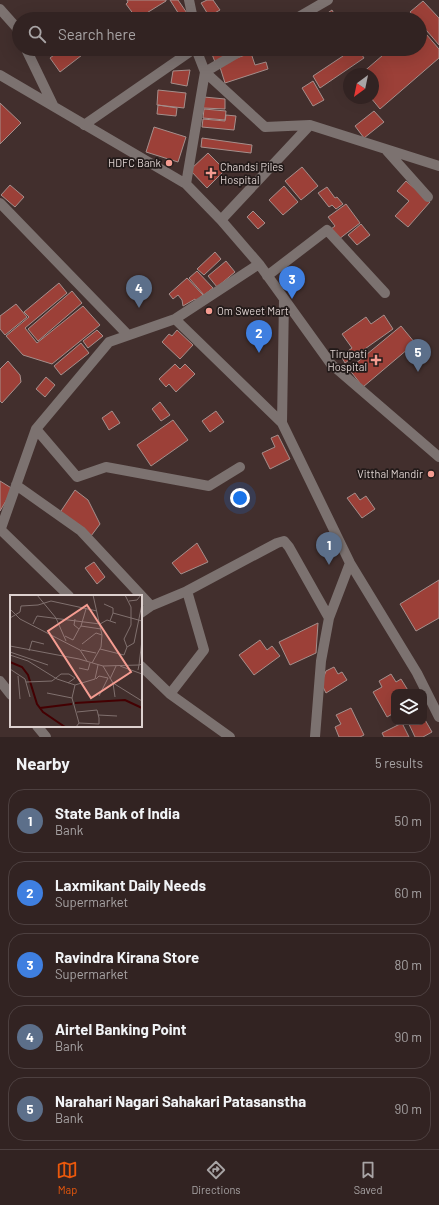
<!DOCTYPE html>
<html lang="en">
<head>
<meta charset="utf-8">
<style>
	body { margin:0; font-family:Barlow,sans-serif; background:#3d2f2f; color:#f1f3f6 }
	.controls { position:absolute; right:12px; bottom:12px; display:grid; overflow:hidden; border-radius:8px; box-shadow:0 4px 16px #0002 }
	.controls button { width:36px; height:36px; display:grid; place-items:center; padding:0; border:0; border-bottom:1px solid #4d4040; background:#322322; color:#f1f3f6; font:20px sans-serif }
	.compass { position:absolute; left:343px; top:68px; width:36px; height:36px; border-radius:50%; background:#322322; box-shadow:0 4px 16px #0002; rotate:213deg }
	.you { position:absolute; left:240px; top:498px; width:14px; height:14px; margin:-10px; border:3px solid #fff; border-radius:50%; background:#1a73e8; box-shadow:0 0 0 6px #1a73e833 }
	.badge { display:grid; place-items:center; width:26px; height:26px; border-radius:50%; background:#ea580c; color:#fff; font-size:13px; font-weight:700 }
	.pin { position:absolute; translate:-50% -33px; filter:drop-shadow(0 1px 2px #0008) }
	.pin::after { content:''; position:absolute; top:21px; width:14px; height:12px; background:inherit; clip-path:polygon(0 0,100% 0,50% 100%) }
	.list { margin:0; padding:0; list-style:none }
	h2 { display:flex; justify-content:space-between; align-items:center; height:52px; margin:0; padding:0 16px; font-size:17px }
	h2 small { font-size:13px; font-weight:400; color:#a8a4a5 }
	.list li { display:grid; grid-template-columns:26px 1fr auto; gap:12px; align-items:center; box-sizing:border-box; height:64px; margin:0 8px 8px; padding:0 8px; border:1px solid #4d4040; border-radius:16px }
	.list b { display:block; font-size:15px; white-space:nowrap }
	.list p { margin:0; font-size:13px; white-space:nowrap; color:#a8a4a5 }
	.list em { font-size:13px; font-style:normal; color:#a8a4a5 }
	.icon { flex:none; width:22px; height:22px; fill:none; stroke:currentColor; stroke-width:2; stroke-linecap:round; stroke-linejoin:round }
	.map { position:relative; flex:none; width:439px; height:737px; overflow:hidden }
	.search { position:absolute; background:#322322; box-shadow:0 4px 16px #0002; left:12px; right:12px; top:12px; height:44px; display:flex; align-items:center; gap:10px; box-sizing:border-box; padding:0 14px; border-radius:22px; color:#a8a4a5; font-size:15px }
	.sheet { height:412px; background:#322322 }
	nav { display:flex; justify-content:space-around; align-items:center; box-sizing:border-box; height:56px; border-top:1px solid #4d4040; background:#322322; font-size:11px; color:#a8a4a5 }
	nav a { display:grid; justify-items:center; gap:2px }
	nav .on { color:#ea580c }
	.map>svg:first-child { display:block }
</style>
</head>
<body>
<div class="map">
<svg width="439" height="737" viewBox="0 0 439 737">
	<rect width="100%" height="100%" fill="#422f2d"/>
	<path fill="#9c4038" stroke="#a58f8c" d="M127,0h39v1l-29,18 -11,-15 2,-2z
		M170,0h8l11,16 -7,3z
		M207,0h6l7,10 -11,6 -8,-13z
		M423,1l16,17v27l-19,-22v-4h-4l-6,-7z
		M332,10l5,9h-18z
		M420,27l19,22v9l-59,51 -9,-11h2v-24h-12l29,-25h30z
		M62,49h22l2,3 -26,20 -10,-14z
		M210,49h19l2,6 -16,7z
		M338,49h20l6,9 -44,30 -7,-12 30,-20z
		M251,53l4,12 11,-3 2,7 -43,14 -6,-19z
		M190,70l-3,16 -16,-3 2,-12z
		M313,81l11,19 -11,6 -11,-18z
		M158,90l28,3 -2,15 -27,-3z
		M204,97l21,2v10l-22,-1z
		M0,103l21,20 -21,21z
		M158,105l19,3 -1,8 -19,-2z
		M204,109l22,2 -1,9 -22,-2z
		M374,111l10,11 -20,16 -9,-12z
		M226,115l10,1 -2,14 -32,-3 1,-8 22,2z
		M154,127l32,10 -8,25 -32,-10z
		M202,138l50,7 -1,8 -50,-6z
		M208,153l17,17 -18,18 -17,-18z
		M302,167l16,19 -17,14 -16,-19z
		M406,181l24,21 -22,25 -13,-11 14,-15 -12,-10z
		M10,185l14,12 -9,10 -14,-12z
		M284,186l14,16 -15,13 -14,-15z
		M327,187l8,11 2,-1 6,7 -7,5 -4,-4 -3,2 -11,-14z
		M346,204l14,19 -21,16 -8,-10 4,-3 -7,-9z
		M253,211l12,12 -7,6 -11,-12z
		M361,224l9,11 -13,10 -9,-10z
		M215,252l6,7 -17,16 -7,-6z
		M226,261l9,11 -18,15 -9,-11z
		M197,271l16,17 -9,7 -15,-17z
		M187,278l16,17 -7,6 -1,-2 -12,7 -1,-6 -4,-5 -5,4 -4,-5z
		M59,283l8,10 -42,35 12,15 46,-37 17,19 -48,39 -29,-9 -17,-19 23,-19 -5,-5z
		M72,291l10,12 -44,38 -10,-12z
		M16,304l11,13 -22,18 -5,-6v-13z
		M384,315l9,14 -48,34 -4,-7 11,-8 -10,-14 24,-17 5,7z
		M401,326l14,17 -52,44 -14,-18z
		M97,330l6,6 -15,12 -5,-7z
		M177,330l16,15 -13,14 -18,-17 7,-8 3,2z
		M81,343l8,10 -28,22 -7,-9z
		M8,361l12,14 1,7 -19,21 -2,-2v-32z
		M175,364l5,5 5,-5 10,10 -19,18 -7,-8 -3,3 -7,-8z
		M46,377l9,8 -10,12 -9,-8z
		M160,402l10,13 -9,6 -9,-12z
		M112,411l8,12 -11,7 -7,-12z
		M216,411l8,11 -14,10 -8,-11z
		M173,420l15,20 -37,26 -14,-21z
		M278,435l12,24 -20,10 -8,-16 13,-6 -4,-9z
		M0,481l13,8 -13,22z
		M75,490l13,10 12,24 -9,12 -32,-22z
		M355,493l5,7 6,-4 9,13 -13,9 -15,-20z
		M197,543l11,19 -27,12 -9,-11z
		M94,562l11,15 -8,7 -12,-16z
		M439,580v38l-23,13 -16,-27z
		M318,623l-2,30 -26,12 -11,-23z
		M260,640l7,10 5,-4 8,10 -26,19 -15,-20z
		M334,667l4,7 4,-2 5,8 -21,13 -3,-6v-8l3,-8z
		M391,674l5,8 5,-3 8,13h-15v21l-7,4 -14,-25 9,-5 -3,-6z
		M351,708l13,27 -4,2h-21l-4,-10 6,-3 -5,-9z
		M424,718l8,14 -9,5h-8l-7,-15h16z
		M402,723l7,14h-25l-2,-4z"/>
	<g fill="none" stroke-linecap="round" stroke-linejoin="round">
		<path stroke="#7c7270" stroke-width="10" d="M189,0l4,19
			M0,9l16,18 3,6
			M295,19l33,-19
			M26,49l27,56
			M244,49l-39,23 60,55 45,-2
			M0,75l186,109 35,36 38,44 72,100 108,93
			M84,125l110,-76
			M387,151l41,46
			M186,184l19,-112 -9,-23
			M0,203l128,132
			M221,220l89,-95 129,41
			M267,276l60,-46 58,63
			M284,299l-2,124 68,140 67,110 22,44
			M175,319l107,104
			M36,429l41,48 29,-10 103,19 31,-19
			M16,485l65,46 70,75 36,-15 17,59 -34,44
			M0,529l69,67
			M0,531l36,-102 73,-87 66,-23 84,-55
			M187,591l90,-48 7,-2 5,6 40,71
			M141,613l10,-7
			M141,666l29,28 60,43
			M0,681l11,14
			M37,726l9,11
			M315,737l6,-76 8,-43 21,-55"/>
	</g>
	<g fill="#f59c91" stroke="#221a19" stroke-width="1.5">
		<circle cx="169" cy="163" r="4"/>
		<path d="M209 167h4v4h4v4h-4v4h-4v-4h-4v-4h4z"/>
		<circle cx="209" cy="311" r="4"/>
		<path d="M374 354h4v4h4v4h-4v4h-4v-4h-4v-4h4z"/>
		<circle cx="431" cy="474" r="4"/>
	</g>
	<g text-anchor="middle" stroke-width="3.5" stroke-linejoin="round" paint-order="stroke">
		<g font-size="11" fill="#ddd1cf" stroke="#221a19" text-anchor="end">
			<text x="161" y="167">HDFC Bank</text>
			<text x="220" y="171" text-anchor="start">Chandsi Piles<tspan x="220" dy="13">Hospital</tspan></text>
			<text x="217" y="315" text-anchor="start">Om Sweet Mart</text>
			<text x="367" y="358">Tirupati<tspan x="367" dy="13">Hospital</tspan></text>
			<text x="423" y="478">Vitthal Mandir</text>
		</g>
	</g>
	<g transform="translate(10 595)">
		<rect width="132" height="132" fill="#422f2d"/>
		<path fill="none" stroke="#440002" stroke-width="2" d="M0,67l12,5 6,8 9,29 6,8 22,15M65,108l50,-3 17,8M30,113l32,-4"/>
		<path fill="none" stroke="#80706e" stroke-width="1" d="M27,0l19,23 10,23M115,0l6,12v18l-7,14 3,8M119,6l8,-1 4,-5M94,9l9,4v5M0,14l10,10 60,31 7,11M0,23l10,-6 1,-6 17,-1 13,-4 46,10M65,24l-1,6 5,4 2,-3 20,3M100,26l3,-8 29,8M23,29l4,-8 63,8 7,-4 9,3M71,31l5,-17M55,41l8,4 6,-11M132,45l-3,25 3,-1M72,49l14,-11 6,2M0,51l69,13 24,7 36,-1 -1,5M90,54l24,6 3,-8 7,-4 8,-39M71,55l15,3M19,56l3,-10 12,3M0,57l38,13M0,60l18,6 29,18 18,6 20,-6 3,-14M82,68l9,-16 1,-12 -9,-40M93,71l10,17 29,18M110,71l22,8M69,73l9,2 2,-7M0,74l15,10 5,18M8,81l2,23M86,84l3,-3 9,2 -9,18M100,84l6,-13M16,87l26,-1 9,-7h8l6,4 -7,5M103,88l2,14M37,98l25,5 7,25 -3,4M62,103l3,-13M67,117l20,-2 2,8v6l-20,-1M88,120l19,1"/>
		<path fill="#f59c91" fill-opacity="0.15" stroke="#f59c91" stroke-width="2" d="M77,10l44,67 -40,26 -43,-67z"/>
		<rect width="132" height="132" fill="none" stroke="#ddd1cf" stroke-width="2"/>
	</g>
</svg>
<div class="controls">
<button><svg class="icon" aria-label="layers" viewBox="0 0 24 24"><path d="M12 4l9 5-9 5-9-5zM3 14l9 5 9-5"/></svg></button>
</div>
<svg class="compass" viewBox="-18 -18 36 36"><path d="M0-13l5 13h-10z" fill="#e53935"/><path d="M0 13l5-13h-10z" fill="#a8a4a5"/></svg>
<div class="you"></div>
<div class="pin badge" style="left:329px;top:565px;background:#5c6f8a">1</div>
<div class="pin badge" style="left:259px;top:353px;background:#3f7fe0">2</div>
<div class="pin badge" style="left:292px;top:299px;background:#3f7fe0">3</div>
<div class="pin badge" style="left:139px;top:308px;background:#5c6f8a">4</div>
<div class="pin badge" style="left:418px;top:372px;background:#5c6f8a">5</div>
<div class="search"><svg class="icon" aria-label="search" viewBox="0 0 24 24"><circle cx="10" cy="10" r="6"/><path d="M15 15l6 6"/></svg>Search here</div>
</div>
<section class="sheet">
<h2>Nearby<small>5 results</small></h2>
<ul class="list">
<li><span class="badge" style="background:#5c6f8a">1</span><div><b>State Bank of India</b><p>Bank</p></div><em>50 m</em></li>
<li><span class="badge" style="background:#3f7fe0">2</span><div><b>Laxmikant Daily Needs</b><p>Supermarket</p></div><em>60 m</em></li>
<li><span class="badge" style="background:#3f7fe0">3</span><div><b>Ravindra Kirana Store</b><p>Supermarket</p></div><em>80 m</em></li>
<li><span class="badge" style="background:#5c6f8a">4</span><div><b>Airtel Banking Point</b><p>Bank</p></div><em>90 m</em></li>
<li><span class="badge" style="background:#5c6f8a">5</span><div><b>Narahari Nagari Sahakari Patasanstha</b><p>Bank</p></div><em>90 m</em></li>
</ul>
</section>
<nav>
<a class="on"><svg class="icon" aria-label="map" viewBox="0 0 24 24"><path d="M3 6l6-2 6 2 6-2v14l-6 2-6-2-6 2zM9 4v14M15 6v14"/></svg>Map</a>
<a><svg class="icon" aria-label="directions" viewBox="0 0 24 24"><path d="M12 3l9 9-9 9-9-9zM9 14v-3h6M13 9l2 2-2 2"/></svg>Directions</a>
<a><svg class="icon" aria-label="saved" viewBox="0 0 24 24"><path d="M7 4h10v16l-5-4-5 4z"/></svg>Saved</a>
</nav>
</body>
</html>
